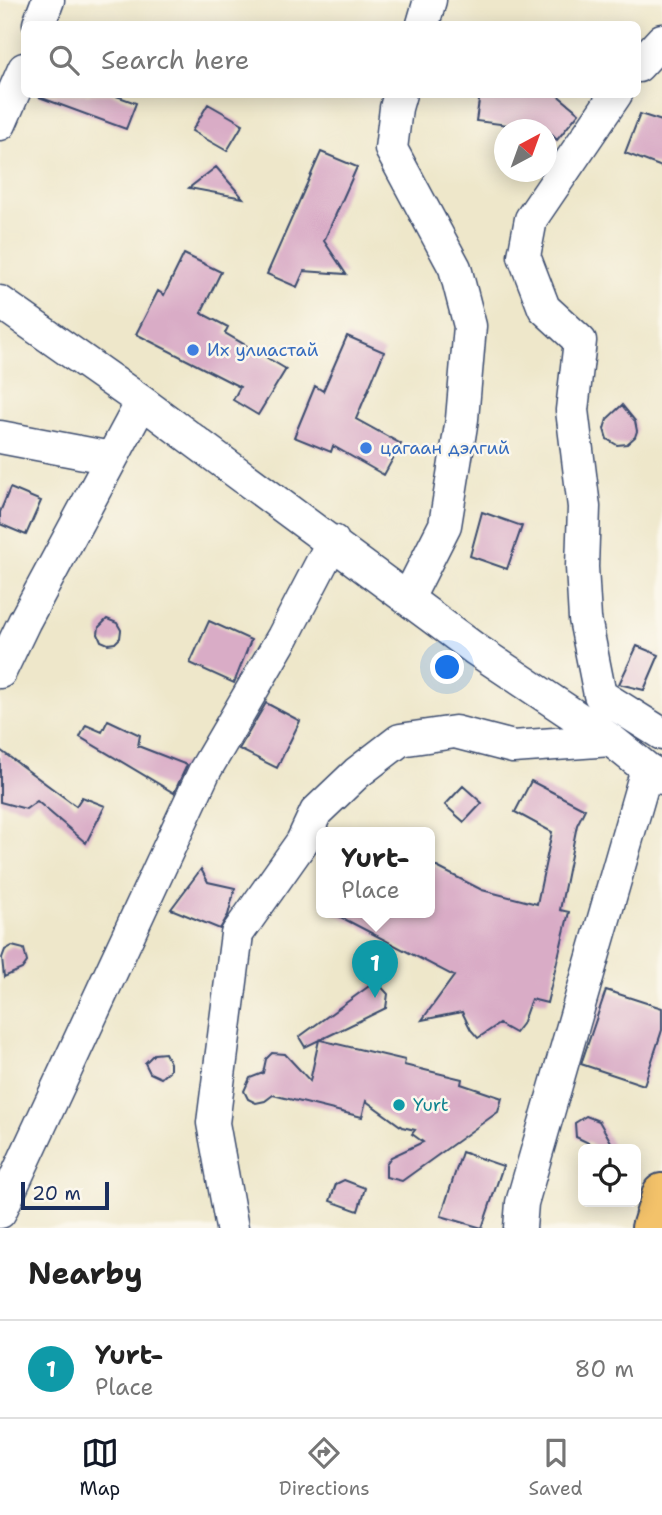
<!DOCTYPE html>
<html lang="en">
<head>
<meta charset="utf-8">
<style>
	body { margin:0; font-family:"Shantell Sans",sans-serif; background:#f2f2f2; color:#222 }
	.controls { position:absolute; right:21px; bottom:21px; display:grid; overflow:hidden; border-radius:10px; box-shadow:0 4px 18px #0003 }
	.controls button { width:63px; height:63px; display:grid; place-items:center; padding:0; border:0; border-bottom:2px solid #e0e0e0; background:#fff; color:#222; font:35px sans-serif }
	.compass { position:absolute; left:494px; top:119px; width:63px; height:63px; border-radius:50%; background:#fff; box-shadow:0 4px 18px #0003; rotate:41deg }
	.scale { position:absolute; left:21px; bottom:18px; width:88px; box-sizing:border-box; padding-left:7px; border:4px solid #1b2f5e; border-top:0; font-size:19px; line-height:24px; white-space:nowrap; color:#1b2f5e; -webkit-text-stroke:5px #fbf7ec; paint-order:stroke }
	.you { position:absolute; left:448px; top:668px; width:24px; height:24px; margin:-18px; border:5px solid #fff; border-radius:50%; background:#1a73e8; box-shadow:0 0 0 10px #1a73e833 }
	.badge { display:grid; place-items:center; width:46px; height:46px; border-radius:50%; background:#111827; color:#fff; font-size:23px; font-weight:700 }
	.pin { position:absolute; translate:-50% -58px; filter:drop-shadow(0 2px 4px #0008) }
	.pin::after { content:''; position:absolute; top:37px; width:24px; height:21px; background:inherit; clip-path:polygon(0 0,100% 0,50% 100%) }
	.popup { position:absolute; left:316px; top:827px; width:119px; height:91px; box-sizing:border-box; display:grid; place-content:center; border-radius:10px; background:#fff; filter:drop-shadow(0 2px 5px #0005); font-size:23px; white-space:nowrap; color:#767676 }
	.popup b { font-size:26px; color:#222 }
	.popup::after { content:''; position:absolute; left:50%; top:100%; margin-left:-14px; border:14px solid transparent; border-top-color:#fff }
	.list { margin:0; padding:0; list-style:none }
	h2 { display:flex; justify-content:space-between; align-items:center; height:91px; margin:0; padding:0 28px; font-size:30px }
	h2 small { font-size:23px; font-weight:400; color:#767676 }
	.list li { display:grid; grid-template-columns:46px 1fr auto; gap:21px; align-items:center; box-sizing:border-box; height:98px; padding:0 28px; border-top:2px solid #e0e0e0 }
	.list b { display:block; font-size:26px; white-space:nowrap }
	.list p { margin:0; font-size:23px; white-space:nowrap; color:#767676 }
	.list em { font-size:23px; font-style:normal; color:#767676 }
	.icon { flex:none; width:38px; height:38px; fill:none; stroke:currentColor; stroke-width:2; stroke-linecap:round; stroke-linejoin:round }
	.map { position:relative; flex:none; width:662px; height:1228px; overflow:hidden }
	.search { position:absolute; background:#fff; box-shadow:0 4px 18px #0003; left:21px; right:21px; top:21px; height:77px; display:flex; align-items:center; gap:18px; box-sizing:border-box; padding:0 24px; border-radius:10px; color:#767676; font-size:26px }
	.sheet { height:189px; background:#fff }
	nav { display:flex; justify-content:space-around; align-items:center; box-sizing:border-box; height:98px; border-top:2px solid #e0e0e0; background:#fff; font-size:19px; color:#767676 }
	nav a { display:grid; justify-items:center; gap:4px }
	nav .on { color:#111827 }
	.map>svg:first-child { display:block }
</style>
</head>
<body>
<div class="map">
<svg width="662" height="1228" viewBox="0 0 662 1228">
	<rect width="100%" height="100%" fill="#fbf7ec"/>
	<filter id="ink" filterUnits="userSpaceOnUse"><feTurbulence type="fractalNoise" baseFrequency=".0143" numOctaves="2"/><feDisplacementMap in="SourceGraphic" scale="14" xChannelSelector="R" yChannelSelector="G"/><feConvolveMatrix kernelMatrix="1 2 1 2 8 2 1 2 1" color-interpolation-filters="sRGB"/></filter>
	<filter id="wash" filterUnits="userSpaceOnUse"><feTurbulence type="fractalNoise" baseFrequency=".00686" numOctaves="4" result="noise"/><feDisplacementMap in="SourceGraphic" scale="28" xChannelSelector="R" yChannelSelector="G"/><feGaussianBlur stdDeviation="1.57" result="paint"/><feColorMatrix in="noise" values="0 0 0 0 0 0 0 0 0 0 0 0 0 0 0 0 0 1.4 0 .05"/><feComposite in="paint" operator="in"/></filter>
	<g filter="url(#wash)">
		<rect width="100%" height="100%" fill="#eee7ca"/>
		<g id="blocks">
			<path fill="#d9acc6" d="M39,94h72l25,9 -10,26 -87,-32z
				M480,94h76l23,19 -22,27 -10,-10 -71,-9z
				M208,104l35,20 -16,27 -35,-20z
				M640,114l22,7v46l-37,-14z
				M321,152l36,15 -33,74 22,33 -42,-3 -7,16 -30,-13z
				M216,167l27,31 -54,-10z
				M184,254l37,18 -20,41 27,14 -3,6 61,36 -28,46 -25,-15 7,-13 -104,-53 22,-43 6,4z
				M347,336l37,16 -28,67 45,25 -17,31 -51,-29 -2,6 -37,-15 21,-51 8,5z
				M622,405l13,16 2,10 -2,6 -8,7 -10,1 -10,-6 -3,-10 3,-10z
				M10,488l31,13 -15,34 -26,-11v-12z
				M482,512l40,14 -15,43 -37,-13z
				M107,619l10,4 4,7 -1,8 -5,5 -7,1 -7,-3 -3,-7 1,-7z
				M209,621l42,19 -17,43 -44,-20z
				M637,646l22,9 -15,35 -25,-6z
				M266,703l34,18 -23,47 -38,-19z
				M108,720l32,15 -2,11 49,19 -13,28 -94,-56 6,-12 16,7z
				M0,750l76,56 6,-9 23,9 -19,37 -49,-42 -11,8 -26,-7z
				M531,781l54,28 -8,16 -17,85 9,2 -22,91 -16,-4 -9,25 -7,9 -16,-9 -21,14 -7,-8 -9,-18 -40,8 32,-44 -123,-64h98v-49l53,27 55,14 15,-72 -37,-20z
				M463,786l19,17 -18,19 -19,-17z
				M201,869l7,13 27,6 -7,27 -8,14 -49,-20z
				M12,946l12,3 3,13 -5,7 -18,8 -2,-19 3,-8z
				M376,981l12,13 -2,14 -66,32 85,20 -1,5 58,14 -1,5 41,14 -4,14 -96,69 -16,-4v-13l5,-7 32,-15 -11,-8 3,-4 -13,-3 -36,-26 -4,16 -89,-22 -8,6 -9,2 -8,-4 -4,-8 6,-13 13,-5 3,-14 6,-6 13,1 25,27 9,-41 -14,7 -6,-10z
				M606,990l56,18v22l-18,55 -63,-21z
				M165,1053l5,10v7l-9,8 -11,-5 -5,-10 9,-9z
				M586,1116l13,5 16,28h-14l-25,-12 -1,-14z
				M462,1152l41,14 -21,62 -41,-12z
				M344,1180l21,8 -7,23 -28,-10 6,-17z"/>
		</g>
	</g>
	<g filter="url(#ink)">
		<use href="#blocks" fill-opacity="0" stroke="#3b4b6e" stroke-width="2"/>
		<g fill="none" stroke-linecap="round" stroke-linejoin="round">
			<defs>
				<path id="minor" d="M39,24l9,-24
					M423,24l7,-24
					M638,66l24,-26
					M400,94l-4,14 -5,41 64,119 15,58 -8,93 -17,106 -37,73
					M616,94l-85,125 -7,37 20,52 36,33 -8,69 12,97 -2,60 3,52 15,76 62,39
					M0,124l24,-55
					M0,302l142,100 333,247 136,91 36,29 15,9
					M0,437l111,21
					M0,672l24,-50 118,-220
					M0,1212l204,-440 79,-135 50,-96
					M232,1228l-19,-105 24,-189 65,-92 14,-30 41,-39 43,-33 55,-8 58,15 98,-7
					M520,1228l2,-25 125,-434"/>
				<path id="major" d="M651,1228l11,-35"/>
			</defs>
			<use href="#minor" stroke="#3b4b6e" stroke-width="35"/>
			<use href="#major" stroke="#3b4b6e" stroke-width="42"/>
			<use href="#minor" stroke="#fff" stroke-width="32"/>
			<use href="#major" stroke="#f3c26a" stroke-width="38"/>
		</g>
	</g>
	<g fill="#3f7fe0" stroke="#fbf7ec" stroke-width="2.5">
		<circle cx="193" cy="350" r="7"/>
		<circle cx="366" cy="448" r="7"/>
	</g>
	<circle fill="#0f9aa8" stroke="#fbf7ec" stroke-width="2.5" cx="399" cy="1105" r="7"/>
	<g text-anchor="middle" stroke-width="5" stroke-linejoin="round" paint-order="stroke">
		<g font-size="18" fill="#366cbe" stroke="#fbf7ec" text-anchor="start">
			<text x="207" y="356">Их улиастай</text>
			<text x="380" y="454">цагаан дэлгий</text>
		</g>
		<g font-size="18" fill="#0d838f" stroke="#fbf7ec" text-anchor="start">
			<text x="413" y="1111">Yurt</text>
		</g>
	</g>
</svg>
<div class="controls">
<button><svg class="icon" aria-label="locate" viewBox="0 0 24 24"><circle cx="12" cy="12" r="6"/><path d="M12 2v4M12 18v4M2 12h4M18 12h4"/></svg></button>
</div>
<svg class="compass" viewBox="-18 -18 36 36"><path d="M0-13l5 13h-10z" fill="#e53935"/><path d="M0 13l5-13h-10z" fill="#767676"/></svg>
<div class="scale">20 m</div>
<div class="you"></div>
<div class="pin badge" style="left:375px;top:998px;background:#0f9aa8">1</div>
<div class="popup"><b>Yurt-</b>Place</div>
<div class="search"><svg class="icon" aria-label="search" viewBox="0 0 24 24"><circle cx="10" cy="10" r="6"/><path d="M15 15l6 6"/></svg>Search here</div>
</div>
<section class="sheet">
<h2>Nearby<small></small></h2>
<ul class="list">
<li><span class="badge" style="background:#0f9aa8">1</span><div><b>Yurt-</b><p>Place</p></div><em>80 m</em></li>
</ul>
</section>
<nav>
<a class="on"><svg class="icon" aria-label="map" viewBox="0 0 24 24"><path d="M3 6l6-2 6 2 6-2v14l-6 2-6-2-6 2zM9 4v14M15 6v14"/></svg>Map</a>
<a><svg class="icon" aria-label="directions" viewBox="0 0 24 24"><path d="M12 3l9 9-9 9-9-9zM9 14v-3h6M13 9l2 2-2 2"/></svg>Directions</a>
<a><svg class="icon" aria-label="saved" viewBox="0 0 24 24"><path d="M7 4h10v16l-5-4-5 4z"/></svg>Saved</a>
</nav>
</body>
</html>
